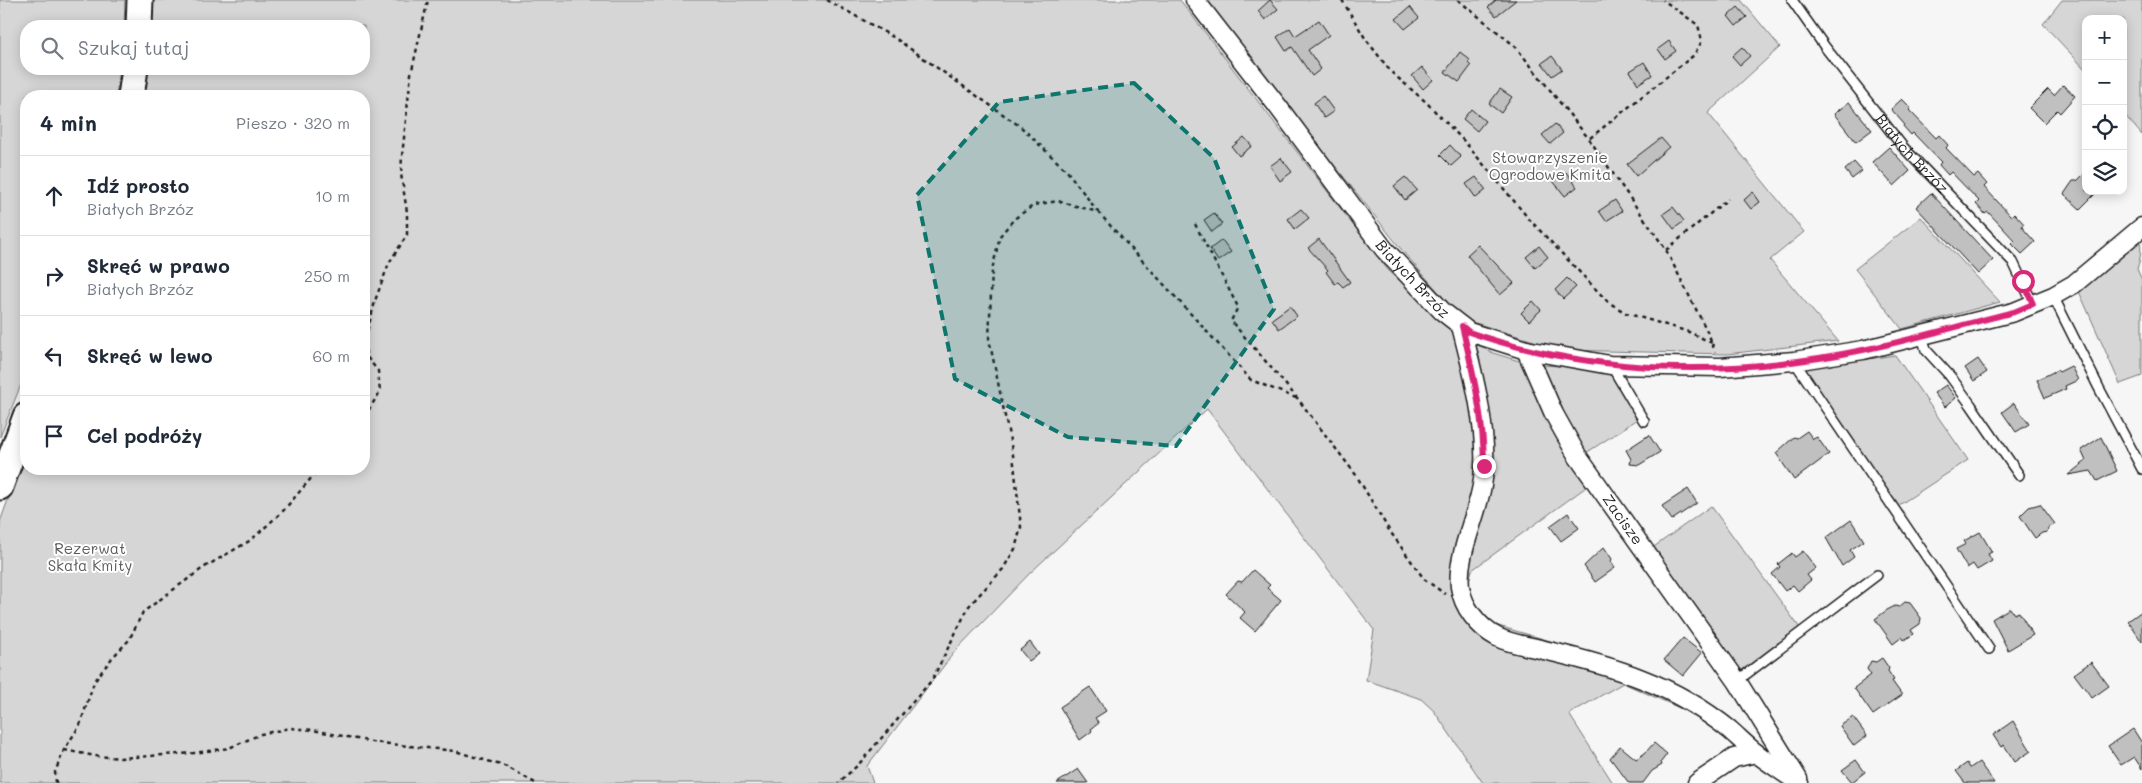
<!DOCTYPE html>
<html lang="pl">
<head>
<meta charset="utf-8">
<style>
	body { margin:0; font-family:Mali,sans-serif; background:#f2f2f3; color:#1f2937 }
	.controls { position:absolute; right:15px; top:15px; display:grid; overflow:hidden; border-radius:10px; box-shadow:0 2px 12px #0003 }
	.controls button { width:45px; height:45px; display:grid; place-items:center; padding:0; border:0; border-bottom:1px solid #e0e1e3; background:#fff; color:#1f2937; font:25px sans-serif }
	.stop { position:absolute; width:15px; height:15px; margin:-11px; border:4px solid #db2777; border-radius:50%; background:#fff }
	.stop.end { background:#db2777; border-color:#fff; box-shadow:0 1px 5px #0008 }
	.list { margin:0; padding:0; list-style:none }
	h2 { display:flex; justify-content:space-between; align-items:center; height:65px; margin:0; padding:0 20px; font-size:21px }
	h2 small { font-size:16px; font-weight:400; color:#747a83 }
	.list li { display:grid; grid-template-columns:32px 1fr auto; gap:15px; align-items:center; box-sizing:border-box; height:80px; padding:0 20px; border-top:1px solid #e0e1e3 }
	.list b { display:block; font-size:19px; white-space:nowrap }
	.list p { margin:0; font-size:16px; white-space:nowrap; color:#747a83 }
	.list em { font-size:16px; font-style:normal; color:#747a83 }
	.icon { flex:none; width:28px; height:28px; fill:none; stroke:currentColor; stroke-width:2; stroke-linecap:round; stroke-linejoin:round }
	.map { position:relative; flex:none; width:2142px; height:783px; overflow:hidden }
	.search { position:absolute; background:#fff; box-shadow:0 2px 12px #0003; left:20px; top:20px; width:350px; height:55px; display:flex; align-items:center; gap:12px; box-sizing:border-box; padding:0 18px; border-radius:20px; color:#747a83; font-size:19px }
	.panel { position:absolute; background:#fff; box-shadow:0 2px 12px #0003; left:20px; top:90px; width:350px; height:385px; border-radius:20px }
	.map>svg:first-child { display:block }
</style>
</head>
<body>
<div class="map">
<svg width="2142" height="783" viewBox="0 0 2142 783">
	<rect width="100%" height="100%" fill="#f6f6f6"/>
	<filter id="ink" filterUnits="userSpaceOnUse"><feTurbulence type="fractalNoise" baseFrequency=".02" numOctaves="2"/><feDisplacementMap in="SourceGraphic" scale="10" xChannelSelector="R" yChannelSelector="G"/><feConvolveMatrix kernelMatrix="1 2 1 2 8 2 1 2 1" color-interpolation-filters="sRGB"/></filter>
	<g filter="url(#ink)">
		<path fill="#d6d6d6" stroke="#797979" d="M0,0h125l-1,26h-98v43h94l-4,27h-90v276l-26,65z
			M152,0h1028l208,270 73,65 32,18 36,11 60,121 -117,85 -5,19 16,24 12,12 132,38 84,44 -9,11 -79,-35 -54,31 44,69h-130l-49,-72 -13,-12 -55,-19 8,-50 -167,-221 -177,164 -74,77 -89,116 6,17h-873v-261l26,-72v19h338v-373h-221l5,-27h216v-43h-213z
			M1203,0h538l39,47 -72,66 96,119 -34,28 68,81 -111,13 -164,-4 -91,-28 -14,-8 -53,-60z
			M2062,0h80v135l-19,-22v-94h-37v51l-43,-46z
			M1921,217l79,85 -98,27 -47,-60z
			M2139,237c3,12 2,20 -2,32l5,11v96l-22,8 -43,-97z
			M1895,355l73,105 -72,47 -93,-138z
			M1542,365l68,4 28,50 -52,34 -44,-73z
			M1711,506l89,122 -62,46 -87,-125z"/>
		<path fill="#c0c0c0" stroke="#1c1c1c" d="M1270,0l8,9 -13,11 -7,-9z
			M1496,0h20l-20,16 -8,-9z
			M1410,7l9,11 -14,11 -9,-10z
			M1738,7l9,10 -11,9 -8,-10z
			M1319,20l10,15 -21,15 13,19 -9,7 -20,-29 -6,4 -9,-14 13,-9 5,8z
			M1669,41l7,10 -11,8 -7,-10z
			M1742,47l8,9 -10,9 -8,-9z
			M1460,52l10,8 -2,3 3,3 -12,16 -14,-10z
			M1552,56l10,13 -10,7 -10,-13z
			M1644,62l8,13 -14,9 -8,-13z
			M1422,67l11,13 -10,9 -11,-13z
			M2063,85l12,11 -15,17 -3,-3 -13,13 -15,-15 19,-19 6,6z
			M1500,89l12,8 -11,16 -12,-9z
			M1323,96l11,15 -10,7 -10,-15z
			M1902,99l9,9 -2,2 27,28 3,-3 9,10 -2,3 28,29 4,-3 9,10 -3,3 27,29 3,-3 10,11 -3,2 14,16 -13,12 -10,-10 3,-3 -27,-29 -3,2 -9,-10 3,-3 -28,-29 -3,3 -9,-10 2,-3 -28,-29 -2,2 -8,-9 1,-2 -13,-15z
			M1849,102l23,28 -16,12 -22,-28z
			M1471,109l14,12 -8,10 -14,-12z
			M1555,124l8,9 -13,11 -8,-9z
			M1244,137l8,9 -13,10 -7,-9z
			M1661,138l8,9 -33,29 -9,-12z
			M1450,145l11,12 -10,9 -11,-11z
			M1889,147l21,24 -16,15 -22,-24z
			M1281,158l11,14 -12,9 -10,-15z
			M1854,162l8,9 -10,8 -7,-9z
			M1566,172l11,15 -12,9 -12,-15z
			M2086,172v19h12l-18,18 -16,-15 9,-13h4z
			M1405,177l12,13 -12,10 -11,-14z
			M1476,177l10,13 -10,8 -10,-14z
			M1753,192l7,10 -9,7 -7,-9z
			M1931,193l62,67 -15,14 -62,-67z
			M1615,200l7,11 -16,10 -7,-10z
			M1673,207l11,14 -10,8 -11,-15z
			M1301,209l8,9 -14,11 -7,-10z
			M1214,213l8,11 -10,8 -8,-12z
			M1319,239l31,43 -7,5 -5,-5 -3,2 -9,-12 2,-2 -20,-22z
			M1222,240l9,12 -13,9 -8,-12z
			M1478,245l36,38 -14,12 -33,-40z
			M1539,246l9,11 -13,11 -9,-11z
			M1567,278l9,9 -13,12 -8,-9z
			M1533,301l8,9 -12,11 -8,-8z
			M1290,306l7,10 -18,13 -7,-10z
			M1978,359l9,13 -13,9 -9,-13z
			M2071,366l7,14 -13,6 1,3 -21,9 -8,-18 20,-10 2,2z
			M1946,385l10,13 -11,9 -11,-14z
			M2014,403l15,21 -13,8 -14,-20z
			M1807,431l6,8 4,-2 12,17 -35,26 -18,-27 18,-16 3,1z
			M1649,435l11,17 -21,13 -9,-1 1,-5 -5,-9z
			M2101,437l16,34 -20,10 -6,-10 -23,4 18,-14 -5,-11z
			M1688,489l9,14 -25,17 -10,-14z
			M2040,504l15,20 -7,4 -1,4 -5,1 -7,5 -15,-22 9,-9z
			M1568,513l11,15 -18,13 -11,-15z
			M1851,520l13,21 -14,9 4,7 -12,9 -16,-28z
			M1980,532l12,20 -4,2 4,7 -15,9 -4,-6 -6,4 -11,-19 10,-5 -2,-3z
			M1604,547l8,12 -1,2 4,7 -20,14 -11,-16z
			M1803,551l13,17 -9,7 4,5 -13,11 -5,-6 -8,6 -13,-17 8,-7 -2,-3 14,-11 3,4z
			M1253,570l17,15 -3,3 14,12 -26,31 -15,-13 5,-6 -19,-18 12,-13 4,1z
			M1905,602l5,1 11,15 -1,6 -9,6 3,4 -10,6 -2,-3 -9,7 -18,-25 12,-9 8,-4 4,1z
			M2010,608l4,6 5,-2 14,23 -25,15 -16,-31z
			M2142,611v31l-14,-21z
			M1683,638l19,15 -19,23 -19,-16z
			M1030,642l9,12 -10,7 -9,-11z
			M1882,658l7,10 -1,3 6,9 -2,1 10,14 -29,20 -19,-27 17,-13 -4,-6 4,-8 5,1z
			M2091,662l18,24 -17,12 -18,-24z
			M1090,687l16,24 -11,7 4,5 -8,6 1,2 -12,9 -20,-33z
			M1853,717l14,19 -13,10 -14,-20z
			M2013,721l18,30 -16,11 -11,-17 -3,2 -8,-12z
			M2133,729l9,14v26l-8,-12 -13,8 -13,-19z
			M1654,743l13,11 -6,8 1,3 -10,6 -9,12h-14l-19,-25 10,-12 16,13 9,-6z
			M1856,760l9,12 -13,10 -10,-12z
			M1979,762l15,21h-29l-9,-12 11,-8 3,5z
			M1078,769l10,14h-31z"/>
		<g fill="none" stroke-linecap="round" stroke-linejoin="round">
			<defs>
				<g id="lane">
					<path id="s1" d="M1792,0l33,47 78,100 110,115 20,42"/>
					<path d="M2053,296l46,92 43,81"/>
					<path d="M1922,335l4,15 24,26 21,29 48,70"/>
					<path d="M1794,361l195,288"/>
					<path d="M1611,365l33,56"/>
					<path d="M1737,681l140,-106"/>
				</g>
				<g id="street">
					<path id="s2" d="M1195,0l81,104 108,145 58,62 27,21 57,18 84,15 110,2 74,-6 69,-11 151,-38 39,-16 21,-12 68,-57"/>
					<path d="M1461,326c12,46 28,107 22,153 -4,35 -27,74 -23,108 3,20 18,40 37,50 13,7 32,9 47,13 34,8 66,16 98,29 31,12 62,30 88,51 9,8 17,16 26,23 14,11 29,20 43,30"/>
					<path id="s3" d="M1526,350l28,64 24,43 159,224 61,98"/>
					<path d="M1697,783l37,-25 22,-5"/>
				</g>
				<path id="secondary" d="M139,26l1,-26
					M131,96l4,-27
					M0,487l26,-71"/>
			</defs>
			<use href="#lane" stroke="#1c1c1c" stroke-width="12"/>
			<use href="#street" stroke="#1c1c1c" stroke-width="21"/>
			<use href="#secondary" stroke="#1c1c1c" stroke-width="29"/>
			<path stroke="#1c1c1c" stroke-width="2.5" stroke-dasharray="4 4" stroke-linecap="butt" d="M827,0l68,38 126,89 46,44 31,41 -40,-11 -24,4 -20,14 -14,17 -8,34 -3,69 24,116 8,72 -6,22 -12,20 -34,37 -37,74 -74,85 -20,18
				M1342,0l23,38 26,34 35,30 38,39 65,78 79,83 18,11 63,19 23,11
				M1458,0l57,46 74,93 77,111 43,85 6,17
				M1590,138l104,-83 8,-14 -4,-16 -35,-25
				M1098,212l153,168 45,18
				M1195,224l43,83 -7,14 67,78 58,76 33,55 35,49 21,15
				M1666,250l62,-51
				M22,398l4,-13
				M364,417l16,-25 -2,-21 -12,-15 -1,-17 11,-41 13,-35 18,-28v-23l-6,-38 1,-18 9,-82 17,-74
				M64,750l32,6 24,2 74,-5 35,-5 32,-14 29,-6 23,2 59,12 83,9 52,16 28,16
				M56,783l-1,-11 9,-22 16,-25 14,-43 18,-24 17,-18 14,-28 60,-44 48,-28 32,-29 36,-42"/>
			<use href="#lane" stroke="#fff" stroke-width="9"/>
			<use href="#street" stroke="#fff" stroke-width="18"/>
			<use href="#secondary" stroke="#fff" stroke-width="25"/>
		</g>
	</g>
	<g fill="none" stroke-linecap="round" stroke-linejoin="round" filter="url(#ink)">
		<path stroke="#db2777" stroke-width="6" d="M1484,466c0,-47 -11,-94 -22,-140l7,6c125,44 265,45 394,18 50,-10 101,-26 151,-38l19,-8 -10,-23"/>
	</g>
	<path fill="#0f766e" fill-opacity="0.2" stroke="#0f766e" stroke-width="4" stroke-dasharray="10 6" stroke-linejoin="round" d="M1134,83l80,75 60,151 -98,137 -108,-9 -113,-58 -38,-184 82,-93z"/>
	<g text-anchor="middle" stroke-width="4" stroke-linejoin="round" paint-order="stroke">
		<g font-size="15" fill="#1c1c1c" stroke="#fff">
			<text dy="5" stroke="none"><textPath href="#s1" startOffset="195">Białych Brzóz</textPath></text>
			<text dy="5" stroke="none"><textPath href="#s2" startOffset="354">Białych Brzóz</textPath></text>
			<text dy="5" stroke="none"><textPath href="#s3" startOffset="196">Zacisze</textPath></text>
		</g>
		<g font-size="15" fill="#5d5d5d" stroke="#fff">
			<text x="1550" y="163">Stowarzyszenie<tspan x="1550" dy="17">Ogrodowe Kmita</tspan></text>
			<text x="90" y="554">Rezerwat<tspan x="90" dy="17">Skała Kmity</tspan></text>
		</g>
	</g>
</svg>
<div class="controls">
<button>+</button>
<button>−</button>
<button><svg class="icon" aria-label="locate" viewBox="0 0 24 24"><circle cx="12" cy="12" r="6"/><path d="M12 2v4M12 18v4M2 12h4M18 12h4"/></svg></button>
<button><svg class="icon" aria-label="layers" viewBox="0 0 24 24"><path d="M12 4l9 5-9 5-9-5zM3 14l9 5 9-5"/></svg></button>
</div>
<div class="stop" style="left:2023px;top:281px"></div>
<div class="stop end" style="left:1484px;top:466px"></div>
<div class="search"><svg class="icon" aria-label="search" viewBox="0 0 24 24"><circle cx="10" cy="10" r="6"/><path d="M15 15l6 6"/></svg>Szukaj tutaj</div>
<section class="panel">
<h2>4 min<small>Pieszo · 320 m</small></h2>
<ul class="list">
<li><svg class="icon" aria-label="ahead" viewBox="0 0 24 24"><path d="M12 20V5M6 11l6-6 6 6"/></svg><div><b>Idź prosto</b><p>Białych Brzóz</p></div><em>10 m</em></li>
<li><svg class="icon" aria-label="right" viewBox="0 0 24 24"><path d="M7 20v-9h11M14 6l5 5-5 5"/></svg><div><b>Skręć w prawo</b><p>Białych Brzóz</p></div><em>250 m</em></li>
<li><svg class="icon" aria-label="left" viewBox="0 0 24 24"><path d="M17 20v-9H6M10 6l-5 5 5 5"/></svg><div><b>Skręć w lewo</b></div><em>60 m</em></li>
<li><svg class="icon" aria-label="arrive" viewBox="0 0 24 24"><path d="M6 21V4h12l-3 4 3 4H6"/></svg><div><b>Cel podróży</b></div></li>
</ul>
</section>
</div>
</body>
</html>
